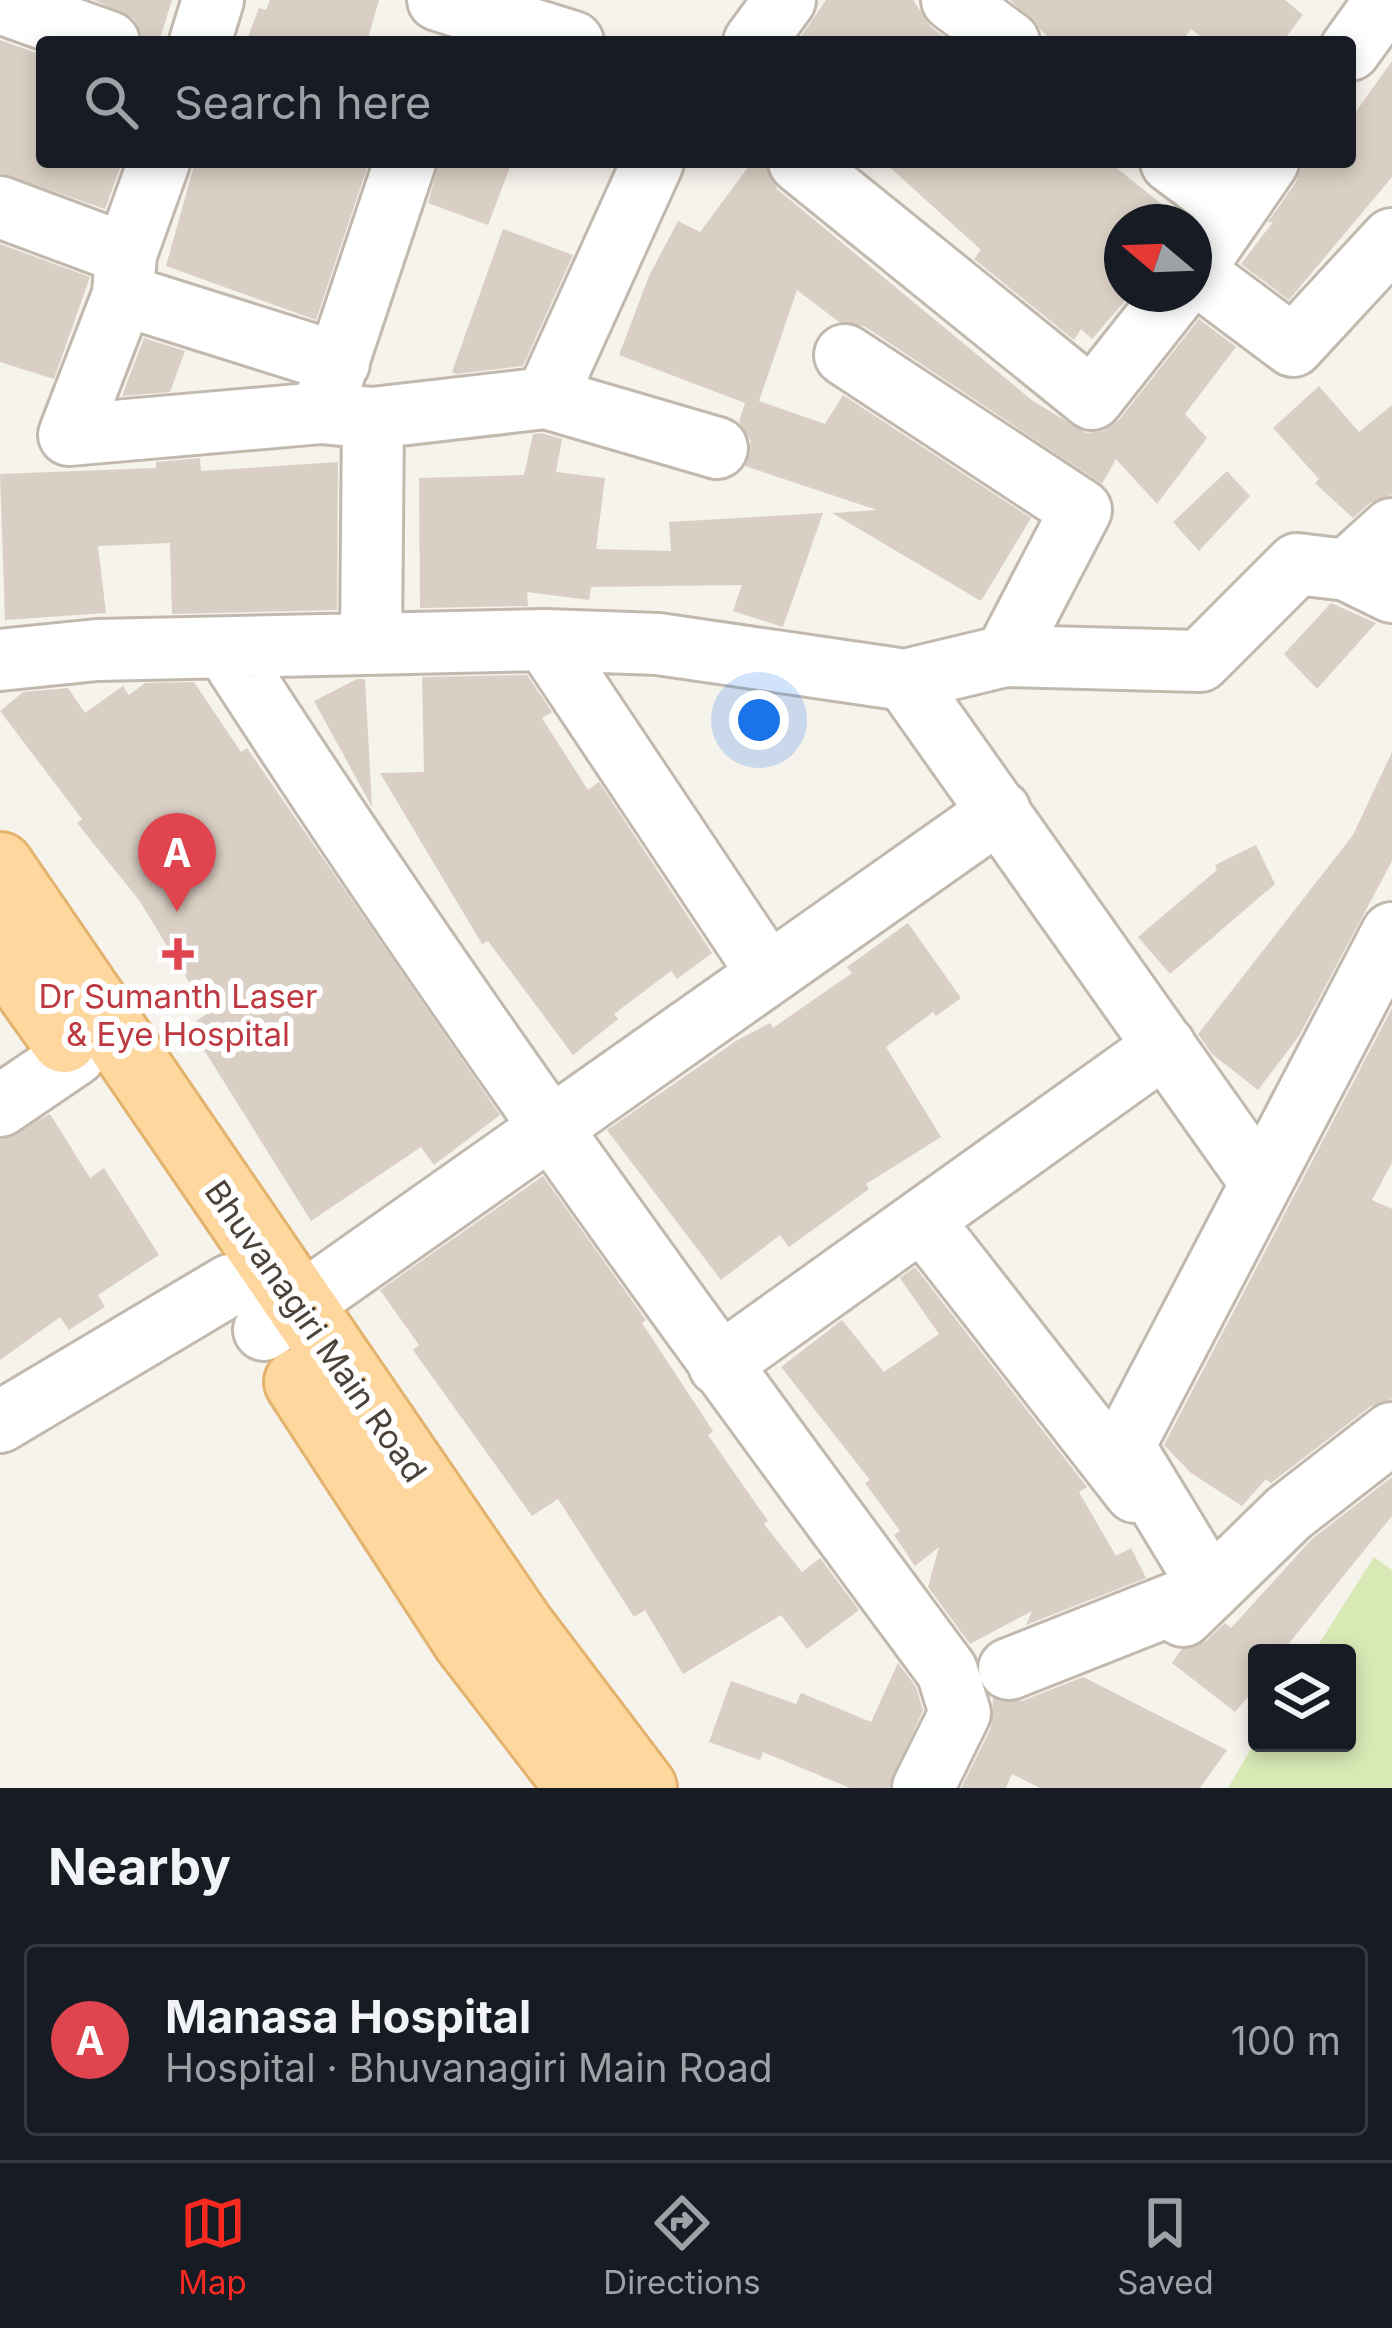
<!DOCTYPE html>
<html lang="en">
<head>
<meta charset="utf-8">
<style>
	body { margin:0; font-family:Inter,sans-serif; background:#20242c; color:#f1f3f6 }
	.controls { position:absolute; right:36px; bottom:36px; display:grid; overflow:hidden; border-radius:12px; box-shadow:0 6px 18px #0003 }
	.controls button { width:108px; height:108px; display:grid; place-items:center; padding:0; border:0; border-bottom:3px solid #363941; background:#171b24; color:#f1f3f6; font:60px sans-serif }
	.compass { position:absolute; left:1104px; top:204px; width:108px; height:108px; border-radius:50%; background:#171b24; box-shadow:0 6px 18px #0003; rotate:289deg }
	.you { position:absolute; left:759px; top:720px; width:42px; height:42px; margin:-30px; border:9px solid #fff; border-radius:50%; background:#1a73e8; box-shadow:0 0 0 18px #1a73e833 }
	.badge { display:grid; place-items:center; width:78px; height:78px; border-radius:50%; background:#f72a22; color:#fff; font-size:39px; font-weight:700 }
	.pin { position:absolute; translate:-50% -99px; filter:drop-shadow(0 3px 6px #0008) }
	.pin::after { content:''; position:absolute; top:63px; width:42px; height:36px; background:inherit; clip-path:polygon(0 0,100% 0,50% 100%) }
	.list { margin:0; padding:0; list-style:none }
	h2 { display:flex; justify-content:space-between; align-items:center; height:156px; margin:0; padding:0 48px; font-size:51px }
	h2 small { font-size:39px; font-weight:400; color:#9ea1a6 }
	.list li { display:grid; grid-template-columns:78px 1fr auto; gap:36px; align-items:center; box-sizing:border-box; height:192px; margin:0 24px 24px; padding:0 24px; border:3px solid #363941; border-radius:12px }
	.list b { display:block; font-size:45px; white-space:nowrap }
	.list p { margin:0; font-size:39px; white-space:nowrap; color:#9ea1a6 }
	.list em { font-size:39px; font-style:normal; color:#9ea1a6 }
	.icon { flex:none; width:66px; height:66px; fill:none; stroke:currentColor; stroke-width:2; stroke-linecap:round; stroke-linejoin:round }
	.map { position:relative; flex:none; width:1392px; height:1788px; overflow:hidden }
	.search { position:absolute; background:#171b24; box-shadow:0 6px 18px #0003; left:36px; right:36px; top:36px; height:132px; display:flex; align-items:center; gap:30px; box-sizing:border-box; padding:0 42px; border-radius:12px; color:#9ea1a6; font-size:45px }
	.sheet { height:372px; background:#171b24 }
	nav { display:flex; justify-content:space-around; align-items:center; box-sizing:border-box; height:168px; border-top:3px solid #363941; background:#171b24; font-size:33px; color:#9ea1a6 }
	nav a { display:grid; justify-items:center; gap:6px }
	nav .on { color:#f72a22 }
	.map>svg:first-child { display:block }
</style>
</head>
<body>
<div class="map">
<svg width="1392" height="1788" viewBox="0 0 1392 1788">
	<rect width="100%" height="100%" fill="#f6f2ec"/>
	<path fill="#d8e9b6" d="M1374,1557l18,13v218h-164l29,-49v4h90v-90h-34z"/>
	<path fill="#dacfc4" d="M94,0h78l-13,42h-16l-9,-23z
		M270,0h109l-12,42h-121l13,-34 7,2z
		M826,0h87l18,27 20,15h-154z
		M1010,0h275l18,15 -21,27h-74l-17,-13 -10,13h-128z
		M0,40l42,15v107h80l-17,47 -105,-36z
		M1392,61v116l-103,123 -48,-36 32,-42h-5l28,-40 6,-20h48v-42z
		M195,162h174l-53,158 -150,-54z
		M439,162h73l-24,63 -60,-22z
		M752,162h13l12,27 256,212 53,32 17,-2 16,-11 80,-101 37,28 -51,67 22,24 -50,66 -41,-45 -14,25 -238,-158 -25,-4 -42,-32 -38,111 66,23 18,-29 188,123 -50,83 -149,-88 45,-3 -132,-44 6,-25 -12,-19 6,-19 -126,-48 30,-79 29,-55 22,11z
		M884,162h225l75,60h-67l5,4v68h9l-39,45 -11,-10 -7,11 -100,-81 7,-9z
		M503,229l70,26 -50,111 -67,8 -4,-2z
		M0,244l90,33 -36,102 -54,-17z
		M144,338l41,13 -15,41 -48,4z
		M1319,386l40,46 33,-27v90l-22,8 -17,15 -38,-35 4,-4 -46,-51z
		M541,433l21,6 -6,33 49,6 -9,71 75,2 -2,-29 154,-9 -40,114 -50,-16 9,-26 -151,2 -2,13 -62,-8 1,14 -108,2 -1,-130 105,-3 9,-41z
		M200,458l1,13 137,-9 -1,148 -165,4 -2,-71 -72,3 8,67 -101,7 -5,-146 156,-6v-6z
		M1227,471l23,25 -51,55 -26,-29z
		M1331,603l45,20 -59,66 -33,-35z
		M527,675l25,37 -10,6 46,72 11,-8 113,171 -35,26 -6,-8 -57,43 4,5 -45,36 -85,-114 -6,3 -102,-171 44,-1 -2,-95z
		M357,679h8l7,128 -58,-106z
		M194,682l47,70 6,-4 253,367 -66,50 -13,-18 -110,74 -122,-195 19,-13 -69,-113 -62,-77 5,-4 -82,-108 23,-19 45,-4 17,25 38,-27 6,9 16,-12z
		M1392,752v109l-93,175 -41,54 -46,-36 -14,-20 155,-199z
		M1256,845l19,39 -105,90 -32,-37 79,-67 -2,-5z
		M908,923l53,75 -25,18 -3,-4 -47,35 55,90 -75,47 3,5 -80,58 -9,-12 -59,45 -114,-150 129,-89 34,-18 3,5 79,-55 -5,-6z
		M1392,1008v155l-20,37 20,9v190l-21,7 -100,77 -5,-4 -24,27 -51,-33 -27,-28z
		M50,1114l40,64 14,-10 55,87 -61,40 7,12 -36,23 -9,-13 -60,43v-220z
		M543,1176l103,144 -4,3 71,108 -5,4 60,86 -4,3 38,48 18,-14 39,52 -52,39 -26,-34 -98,59 -38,-64 -11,7 -76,-118 -26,17 -119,-166 6,-5 -39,-55z
		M915,1267l172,220 -8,5 37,64 15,-8 15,30 -120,47 6,-14 -62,33 -42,-57 11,-40 -24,19 -21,-31 6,-4 -35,-48 5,-3 -89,-113 61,-47 42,52 55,-38 -39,-56z
		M1392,1477v39l-111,137h-24v33l-22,26 -63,-49 10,-14 24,-8 19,-18 6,5 81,-89z
		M898,1663l18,24 7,23 -34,78h-39l-87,-36 -3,8 -51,-18 22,-61 65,23 5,-11 70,29z
		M1083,1677l144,73 -27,38h-160l-28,-14 -6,14h-45l30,-60 2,-30 29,3z"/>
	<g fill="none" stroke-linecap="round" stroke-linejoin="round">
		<defs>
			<path id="minor" d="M438,0l135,42
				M952,0l57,42
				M0,3l109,39
				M200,42l13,-42
				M754,42l31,-42
				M1350,50l36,-50
				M159,162l-33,92 -3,41 -54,140 252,-22 52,5 -2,224
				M799,162l293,237 83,-105
				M1171,162l63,47
				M0,207l126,47
				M1194,269l74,-107
				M1194,272l99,74 99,-107
				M123,295l216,68
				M845,355l236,155 -76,146
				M546,398l107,-236
				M321,413l84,-251
				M373,418l173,-20 171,50
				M1347,570l45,-41
				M545,640l222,332
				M226,649c226,351 472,687 721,1022l13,42 -37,75
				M0,660l97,-10 448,-10 113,4 247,36 100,-24 195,5 97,-97 50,6 45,22
				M905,680l356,503
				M0,1106l75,-51
				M922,1220l213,272
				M264,1330l736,-519
				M719,1365l446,-319
				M0,1422l230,-137
				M1183,1616l106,-103 103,-80
				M1009,1669l202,-80 -87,-143 268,-513"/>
			<path id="major" d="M0,866l521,761 122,161
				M0,949l64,90
				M298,1382l168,258 114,148"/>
		</defs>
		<use href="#minor" stroke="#c2b9ae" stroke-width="66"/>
		<use href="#major" stroke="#e3b36d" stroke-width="72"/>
		<use href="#minor" stroke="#fff" stroke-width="60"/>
		<use href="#major" stroke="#fdd79e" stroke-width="66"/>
	</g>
	<path fill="#e0444e" stroke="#fff" stroke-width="4.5" d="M172 936h12v12h12v12h-12v12h-12v-12h-12v-12h12z"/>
	<g text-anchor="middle" stroke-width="12" stroke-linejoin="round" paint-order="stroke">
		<g font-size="33" fill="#be3a42" stroke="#fff">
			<text x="178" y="1008">Dr Sumanth Laser<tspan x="178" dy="38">&amp; Eye Hospital</tspan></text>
		</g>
		<g font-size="33" fill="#4b4239" stroke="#fff">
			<text transform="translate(316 1331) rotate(55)" y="12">Bhuvanagiri Main Road</text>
		</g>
	</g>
</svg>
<div class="controls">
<button><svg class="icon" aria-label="layers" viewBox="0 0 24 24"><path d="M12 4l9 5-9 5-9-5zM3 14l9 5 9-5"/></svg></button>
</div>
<svg class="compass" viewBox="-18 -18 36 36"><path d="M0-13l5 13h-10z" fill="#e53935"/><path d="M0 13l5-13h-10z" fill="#9ea1a6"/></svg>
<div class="you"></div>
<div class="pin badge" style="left:177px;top:912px;background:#e0444e">A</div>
<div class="search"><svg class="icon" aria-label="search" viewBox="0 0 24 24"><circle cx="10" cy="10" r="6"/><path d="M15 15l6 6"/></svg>Search here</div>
</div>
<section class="sheet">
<h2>Nearby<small></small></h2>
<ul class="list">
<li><span class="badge" style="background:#e0444e">A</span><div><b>Manasa Hospital</b><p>Hospital · Bhuvanagiri Main Road</p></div><em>100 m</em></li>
</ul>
</section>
<nav>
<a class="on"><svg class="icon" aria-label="map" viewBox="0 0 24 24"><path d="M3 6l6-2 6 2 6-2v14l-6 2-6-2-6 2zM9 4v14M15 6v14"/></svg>Map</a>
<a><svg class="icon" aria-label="directions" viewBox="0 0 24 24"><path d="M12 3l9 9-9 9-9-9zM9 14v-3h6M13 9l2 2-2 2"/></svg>Directions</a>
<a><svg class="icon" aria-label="saved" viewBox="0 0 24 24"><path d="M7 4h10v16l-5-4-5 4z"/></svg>Saved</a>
</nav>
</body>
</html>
